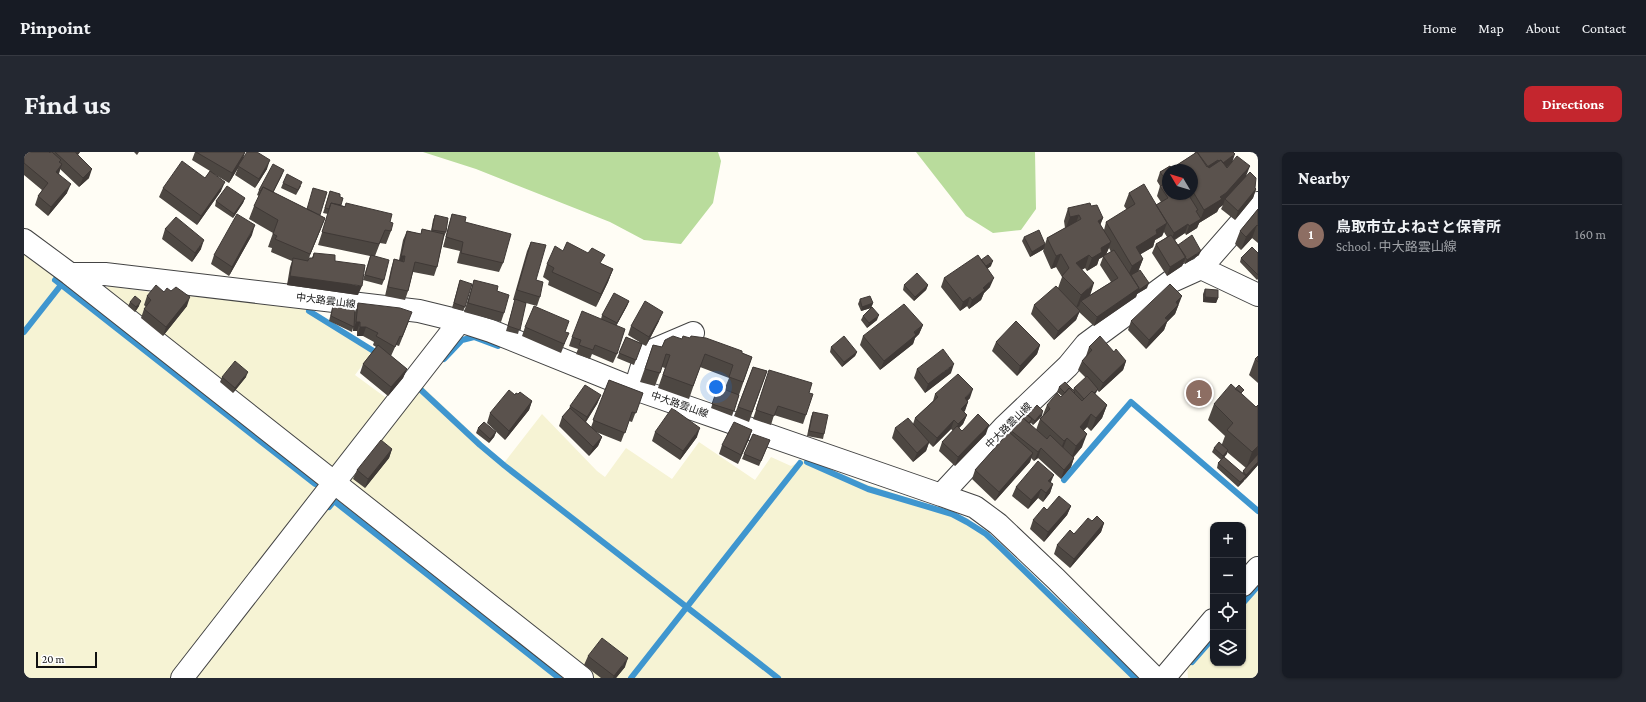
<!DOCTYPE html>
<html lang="en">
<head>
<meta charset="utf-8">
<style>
	body { margin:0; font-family:"Crimson Pro","Noto Sans JP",serif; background:#242831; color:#f1f3f6 }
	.controls { position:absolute; right:12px; bottom:12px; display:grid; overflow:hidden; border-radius:8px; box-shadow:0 1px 3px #0004 }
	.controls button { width:36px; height:36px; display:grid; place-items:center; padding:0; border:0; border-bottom:1px solid #363941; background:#171b24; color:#f1f3f6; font:20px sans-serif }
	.compass { position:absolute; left:1138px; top:12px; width:36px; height:36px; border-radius:50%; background:#171b24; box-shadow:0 1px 3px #0004; rotate:308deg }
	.scale { position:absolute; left:12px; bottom:10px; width:61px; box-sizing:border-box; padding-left:4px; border:2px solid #111; border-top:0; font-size:11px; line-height:14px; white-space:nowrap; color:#111; -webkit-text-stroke:3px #fff; paint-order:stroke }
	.you { position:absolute; left:692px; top:235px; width:14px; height:14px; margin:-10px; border:3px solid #fff; border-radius:50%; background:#1a73e8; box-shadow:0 0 0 6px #1a73e833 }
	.badge { display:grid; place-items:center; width:26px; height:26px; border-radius:50%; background:#c4262e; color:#fff; font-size:13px; font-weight:700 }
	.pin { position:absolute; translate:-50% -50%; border:2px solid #fff; box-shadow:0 1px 4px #0006 }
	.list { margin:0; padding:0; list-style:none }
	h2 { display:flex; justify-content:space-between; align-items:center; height:52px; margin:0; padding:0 16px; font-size:17px }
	h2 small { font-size:13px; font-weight:400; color:#9ea1a6 }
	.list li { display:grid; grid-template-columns:26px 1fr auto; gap:12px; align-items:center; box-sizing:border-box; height:60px; padding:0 16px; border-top:1px solid #363941 }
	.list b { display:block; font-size:15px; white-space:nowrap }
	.list p { margin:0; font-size:13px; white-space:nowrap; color:#9ea1a6 }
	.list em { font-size:13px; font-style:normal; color:#9ea1a6 }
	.icon { flex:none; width:22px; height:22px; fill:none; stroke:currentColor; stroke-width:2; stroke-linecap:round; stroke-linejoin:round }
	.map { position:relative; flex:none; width:1234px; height:526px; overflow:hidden; border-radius:8px }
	header { display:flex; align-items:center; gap:24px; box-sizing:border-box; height:56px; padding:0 20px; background:#171b24; border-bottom:1px solid #363941 }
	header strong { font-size:19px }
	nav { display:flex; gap:22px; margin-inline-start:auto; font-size:14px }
	.intro { display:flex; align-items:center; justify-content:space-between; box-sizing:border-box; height:96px; padding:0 24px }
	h1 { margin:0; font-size:28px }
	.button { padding:10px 18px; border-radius:8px; background:#c4262e; color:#fff; font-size:14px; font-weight:700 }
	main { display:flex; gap:24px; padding:0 24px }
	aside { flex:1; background:#171b24; border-radius:8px; box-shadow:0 1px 3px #0004 }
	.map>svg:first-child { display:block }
</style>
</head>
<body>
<header>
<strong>Pinpoint</strong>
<nav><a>Home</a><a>Map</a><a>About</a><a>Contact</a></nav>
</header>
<div class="intro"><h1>Find us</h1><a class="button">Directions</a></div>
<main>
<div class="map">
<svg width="1234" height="526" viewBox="0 0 1234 526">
	<rect width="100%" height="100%" fill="#fffdf5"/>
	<path fill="#f6f3d4" d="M0,97l294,230 -3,15 -143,184h-148z
		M84,134l42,6 153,16 69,44 -17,23 34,25 -52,69h-11l-223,-175z
		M398,231l2,5 80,75 38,-49 55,57 8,6 21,-29 46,31 27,-37 56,38 16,-23 20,9 14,-7 63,26 72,23 23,9 20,12 156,149h-547l-243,-193 1,-5z
		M314,344l230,182h-378z
		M1234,430v96h-70l-1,-13 26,-31v29h30v-64z"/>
	<path fill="#b9dc9c" d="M399,0h295l3,9 -8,42 -32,41 -37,-4 -34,-18 -134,-53z
		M892,0h119l1,57 -15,21 -28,3 -27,-17z"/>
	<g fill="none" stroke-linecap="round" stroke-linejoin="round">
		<path stroke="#3f96cf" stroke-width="6" d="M31,128l260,204
			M285,159l71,44
			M0,180l37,-47
			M420,207l18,-19 12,-3 24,9
			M397,238l59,55 25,21 273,212
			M783,310l61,27 84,25 15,8 19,12 14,13 135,131
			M1040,328l67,-78 127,109
			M305,355l5,-6 225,177
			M1219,451l15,-17
			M1168,510l21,-24
			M607,526l169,-215"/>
		<defs>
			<path id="minor" d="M0,88l46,34h35l314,37 41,10 31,10 144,58 306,106 63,-68 64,-61 18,-22 84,-62 31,-14 57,27
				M1177,116l57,-65
				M46,122l512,404
				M611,237l11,-36 47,-20
				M917,343l34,12 23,17 58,55 99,99
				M1219,433l15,-17
				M158,526l278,-357
				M1140,526l49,-58"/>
		</defs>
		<use href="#minor" stroke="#444" stroke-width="24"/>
		<use href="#minor" stroke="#fff" stroke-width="22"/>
	</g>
	<path fill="#4d4742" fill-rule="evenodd" d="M0,0h56l-2,3 11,23 -10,9 -19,-18 -1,5 8,19 -19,23 -13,-11 3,-9 4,-6 -18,-15z
		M110,0h5l-2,3z
		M171,0h50l-2,7 24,10 -12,19 -20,-13 3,-7 -9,15 -17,-10 9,18 -24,34 -38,-28 4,-9 42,-10 5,-7 -18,-11z
		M1171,0h38l-1,10 14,13 9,13 1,1 -3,9 -18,22 -14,-11 2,-4 -4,3 -2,4 -18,11 -2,5 -11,7 -1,-2 -10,7 3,5 21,10 -14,9 -1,-2 -2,4 -15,10 -15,-23 4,-9 11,-7 -3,-5 -2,4 -7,4 -2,7 -13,7 3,5 -5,12 9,17 -10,6 -1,3 -42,29 -15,-14 -3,8 -22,20 -23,-26 3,-9 24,-17 4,-11 -6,-10 -5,2 -8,-18 1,-2 -14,8 -8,-16 2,-4 21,7 2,-6 18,-10 -1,-7 4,-13 23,-2 12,12 -3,6 4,6 2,-8 21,-12 -3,-4 5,-13 27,12 5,-3 -4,-6 3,-10 -3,-5 3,-9 10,-6 -2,28h24v-24h-17l2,-5 17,-11zM1085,96l2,4 -5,2zM1079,105l-3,8 11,17 -21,13 -9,-25 4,-2 2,3 10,-6 2,-6z
		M258,23l-9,17 52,26 -17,42v1l4,-3 2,-5 21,8 23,34 -71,-10 3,-18 2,-6 -21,-9 1,-4 -4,-1 5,-14 -24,-14 5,-13 5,-10 -2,-1 2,-5z
		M259,31l18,3 -5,9 -15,-7z
		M306,39l10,6 1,8 49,17 1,9 -5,13 -6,-1 -5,13 9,24 -2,5 -19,-5 7,-24 -52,-11 10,-31 -5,-1z
		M221,46l-2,5 -10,15 -18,-12 1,-5z
		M1234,57v34l-6,-5 -11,12 -6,-6 5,-13z
		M428,62l13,8 38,41 -4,9 -42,-9 3,-12 -17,-4 6,-23z
		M411,63l11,17 -2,5 -7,30 -3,9 -21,-4 -5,19 -3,9 -20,-4 6,-27 3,-10 5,1 4,-20 4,-9 14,3 1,-5 9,2 2,-11z
		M141,77l36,20 -9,13 -30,-23z
		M228,83l-23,41 -18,-12 3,-9z
		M507,90l5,38 4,17 -3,9 -11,-3 -8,31 -12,-3 9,-31h-2l14,-49z
		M1234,101v26l-1,1 -17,-18 1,-4z
		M957,108l10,6 -4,3 3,18 -6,6 -3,7 -12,9 -2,-3 -7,5 -19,-24 3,-9z
		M523,112h55l11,5 -5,13 -12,25 -48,-22 1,-4 -6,-4z
		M436,128l5,27 -2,4 -11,-3z
		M450,128l23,11 7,22 -3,9 -37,-10z
		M880,133h24l-2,5 -12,11 -11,-11z
		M1181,137l13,9 -2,5 -13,-1v-8z
		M147,139l16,15 -24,30 -22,-18 3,-9 2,-2 -2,-2 3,-9 17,-4z
		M836,147l13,4 -2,5 -10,3 -3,-7z
		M605,149l-2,5 -11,20 1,28 -4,9 -21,-9 -2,5 -14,-5 2,-5 -9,-3 3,-9 29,-18 1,-4z
		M106,150l9,4 -4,6 -7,-6z
		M334,151l51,18 -10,25 -3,-1 -5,11 16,13 -4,9 -15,18 -28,-23 3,-9 13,-17 -3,-2 1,-3 -11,-6h-6v-5h-4v-3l-1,4 -23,-11 4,-16 22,7z
		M1155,153l-1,1 -3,8 -8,8 -3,8 -18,19 -18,-19 3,-9z
		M839,164l14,4 -10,8 -6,-8z
		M635,169l-13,25 -4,-2 -8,21 -17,-7 9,-21 15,6 -13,-8 3,-9z
		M899,173l-4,9 -4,4 -2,6 -33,26 -20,-25 3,-9z
		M501,175l40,5v11l-4,10 -39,-17z
		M658,187l60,14 10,4 -13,38 -7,21 -21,-8 7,-21 6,3 5,-12 -29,-11 -11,32 -31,-11 7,-20 -3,-1 -7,19 -15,-4 13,-37 9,2 3,-7z
		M972,190l44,3 -3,9 -20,22 -25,-25z
		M807,195l26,5 -2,4 -13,11 -12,-15z
		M1065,195l25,5 12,9 -3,9 -24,22 -2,-2 -2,4 12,11 -5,13 -11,13 -4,-4 -4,4 -1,16 -8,10 -3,10 -10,12 -23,-21 -4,3 -3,-3 -1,4 -35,39 -23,-22 3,-9 32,-36 2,-5 19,-14 14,1 -9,9 -2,-2 -1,1 6,6 4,-11 2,-2 5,-12 15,-9 -5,-4 2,-5 14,3 1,-2 12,-10 -8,-8 4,-9 4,-5z
		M1234,204v27l-9,-8 6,-16z
		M729,215l14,4 -18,51 -15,-6z
		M893,217l34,4 -26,20 -11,-15z
		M198,225h24l-13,16 -13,-11z
		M742,227l43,14 -3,22 -3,9 -29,-9 -3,10 -18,-6z
		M585,228l34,13 -11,29 -3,-1 -8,21 -25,-10 6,5 -4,9 -9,10 -30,-30 3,-9 7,-8 1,-3 31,-11 -4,9 -11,18 5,5z
		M494,242l14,7 -3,9 -24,30 -18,-17 3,-10 25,-18z
		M911,242l35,4 -3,3 1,1 -4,10 3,3 -4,9 -4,4 3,3 24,3 -31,32 -16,-15 3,-9 11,-11 -2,-2 -18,18 -4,-4 -3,8 -13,11 -21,-24 3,-10 18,-4 2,-6 18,-17z
		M1218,243l14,12 2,-2v60l-20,22 -21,-19 1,-5 3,-3 -9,-8 2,-4 8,-4 3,-8 -17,-16 6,-16zM1203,300l19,16 -4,5 -18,-16z
		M789,260l11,22 -1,5 -16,-3 4,-19z
		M454,276l18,4 -2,5 -5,6 -13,-10z
		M728,278l-3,9 -11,25 -19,-10 3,-9z
		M631,280l42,5 -17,23 -28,-19z
		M746,288l-11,26 -17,-7 2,-5z
		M368,297l-3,9 -24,30 -12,-9 4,-9z
		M1027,331l2,1 -3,9 -7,9 -5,-4 -10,11 -16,-13 4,-9z
		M1047,354l-4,9 -23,27 -14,-13 3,-9 14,-10z
		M1068,369l12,2 -3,9 -31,36 -16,-14 3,-9z
		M564,504l37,11 -9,11h-15l-17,-13z"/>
	<path fill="#3f3936" d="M51,0h5l-8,9z
		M221,0l-3,9 -4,5v2l-9,15 3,-10z
		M1211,2l-3,9 -14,10 3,-9z
		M246,8l-3,9 -12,19 4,-9z
		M1194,8l-3,9 -11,7 3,-9z
		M38,12l-3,9 -6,8 3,-9z
		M1226,14l-5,13 -20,20 -2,6 -4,3 -2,4 -18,11 5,-13 16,-13z
		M68,17l-3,9 -10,9 4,-9z
		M260,18l-2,5 -13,26 1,-5z
		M201,30l-4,9 -24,34 4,-9z
		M47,32l-4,9 -19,23 3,-9z
		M1232,37l-3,9 -18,22 3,-9z
		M221,46l-2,5 -10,15 1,-4z
		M1055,63l-5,13 -9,2 5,-13z
		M301,66l-5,13 -15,36 5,-13z
		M1079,66l-5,13v-10z
		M1177,67l-4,9 -11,7 3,-9z
		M1143,71l-5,13 -7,4 -2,7 -22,13 5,-13 20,-17z
		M1164,72l-3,9 -15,9 4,-9z
		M231,73l-3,10 -23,41 3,-9z
		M1233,73l-5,13 -11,12 5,-13z
		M180,88l-3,9 -9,13 3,-9z
		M1087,90l-5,13 -7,4 -2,6 -10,6 5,-13 9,-10z
		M1021,92l-1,5 -14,8 2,-5z
		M1177,99l-2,4 -14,9 2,-4z
		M1037,102l-5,13 -5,2 5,-13z
		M1065,103l-4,13 -14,8 5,-13z
		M377,104h4l-4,9h-3z
		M1162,105l-4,9 -15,10 3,-9z
		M1119,107l-5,13 -11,7 5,-13z
		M969,109l-2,5 -7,5 2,-5z
		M589,117l-5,13 -12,25 5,-13z
		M266,124l72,10 -4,9 -71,-10z
		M970,126l-4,9 -6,6 -3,7 -12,9 3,-9 11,-12z
		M1070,131l-4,13 -9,5 -2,5 -3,2 5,-13z
		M1125,131l-2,5 -10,6 -1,3 -42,29 3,-9 42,-29z
		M904,133l-2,5 -12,11 1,-4z
		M1158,144l-7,18 -8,8 -3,8 -18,19 3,-9 27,-38z
		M166,145l-3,9 -24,30 3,-9z
		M946,145l-3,9 -7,5 3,-9z
		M1181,145l13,1 -2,5 -13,-1z
		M117,149l-2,5 -4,6 1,-5z
		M605,149l-2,5 -12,22 2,-5z
		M849,151l-2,5 -10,3 1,-4z
		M1056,159l-4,9 -22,20 4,-9z
		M639,160l-4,9 -13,25 3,-9z
		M855,163l-2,5 -10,8 2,-5z
		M332,170h4l-3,9h-4z
		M899,173l-4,9 -4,4 -2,6 -33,26 4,-9z
		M336,175h6l-3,9h-6z
		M1016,193l-3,9 -20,22 3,-10z
		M833,200l-2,4 -13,11 2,-5z
		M1102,209l-3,9 -24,22 4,-9z
		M930,212l-3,9 -26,20 3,-9z
		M383,217l-4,9 -15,18 3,-9z
		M224,220l-2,5 -13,16 2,-5z
		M949,237l-3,9 -9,10 4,-10z
		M1074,237l-2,4 -13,12 2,-5z
		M577,243l-4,9 -14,22 4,-9z
		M508,249l-3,9 -24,30 4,-9z
		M944,250l-3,9 -7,7 3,-9z
		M1083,253l-5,13 -11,13 5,-13z
		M1019,259l-1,5 -9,9 2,-4z
		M1067,262l-4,13 -12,13 5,-13z
		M943,263l-4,9 -9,9 4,-9z
		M930,268l-3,9 -18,18 4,-9z
		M965,273l-3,9 -31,32 3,-9z
		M676,276l-3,9 -17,23 3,-9z
		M728,278l-3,9 -11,25 3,-9z
		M472,280l-2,5 -5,6 1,-4z
		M1063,282l-5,13 -11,12 5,-13z
		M578,285l-4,9 -9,10 4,-9z
		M1043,286l-5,13 -3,3 5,-13z
		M905,290l-3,9 -13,11 4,-9z
		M1234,294v9l-12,14 6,-17z
		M1017,296l-3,10 -4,3 4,-9z
		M368,297l-3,9 -24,30 3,-9z
		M1204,298l-1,4 -6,7 2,-5z
		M1009,301l-3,9 -35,39 4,-9z
		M1050,306l-3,9 -10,12 3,-9z
		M1234,310v3l-13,15 1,-5z
		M1030,323l-4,9 -2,-3z
		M1222,324l-2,5 -6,6 2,-5z
		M1029,332l-3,9 -7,9 3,-9z
		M1017,337l-3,9 -10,11 3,-9z
		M1047,354l-4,9 -23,27 4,-10z
		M1080,371l-3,9 -31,36 4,-9z
		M604,506l-3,9 -9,11h-3l1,-2z"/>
	<path fill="#5a524d" stroke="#3f3936" d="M0,0h25l1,1v-1h2l9,8 -2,2 3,2 -6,8 15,12 -20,23 -13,-11 10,-13 -24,-20z
		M31,0h20l17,17 -9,9z
		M172,0h49l-13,21z
		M223,0h10l13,8 -11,19 -21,-13z
		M1173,0l12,16 12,-8 6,8 10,-12 13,10 -24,27 -6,4 2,2 -18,11 -12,-20v-20h-12l-3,-5z
		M1173,0h36l2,2 -12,9 -2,-3 -2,1 -1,-1 -11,7z
		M158,9l23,17 5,-7 15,11 -24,34 -38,-28z
		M249,12l11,6 -11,22 -10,-5 -2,4 -2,-1z
		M1146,14l3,4h-5v24h20l10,16 -2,1 5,8 -12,7 -1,-2 -14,9 -18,-28 12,-7 -8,-12 8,-3 -8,-11z
		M1226,20l6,6 -1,10 1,1 -18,22 -13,-12z
		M263,22l15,8 -4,8 -15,-7z
		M1120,32l23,39 -11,7 1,4 -21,13 7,12 -11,7 -26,-44 29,-18 -6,-11z
		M203,34l18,12 -11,16 -18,-13z
		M239,35l62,31 -15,36 -35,-15 2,-3 -4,-2 5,-14 -24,-14z
		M289,36l14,4 -7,23 -13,-6z
		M306,39l10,3v3l3,1 -2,7 -10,-2 -2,6 -4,-1z
		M307,51l14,4 1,-4 46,11 -2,8 3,1 -2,8 -6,-1 -6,14 -57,-12z
		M1066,51l1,3 6,-1 6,13 -5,3 13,21 -10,6 1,4 -10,6 -3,-3 -13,8 18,20 -13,12 -19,-19 7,-8 -8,-14 -5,2 -9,-18 34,-19 -2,-4 -9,2 -2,-9z
		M1234,57v17l-1,-1 -11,12 -6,-6z
		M213,62l18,11 -23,42 -18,-12z
		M428,62l14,3 -1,5 46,12 -8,29 -42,-10 2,-11 -17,-5z
		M411,63l13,3 -2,14 -14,-2z
		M152,65l28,23 -9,13 -30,-24z
		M398,77l22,5 -7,33 -22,-5 -7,29 -20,-4 6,-28 10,3 1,-6h-4l6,-25 14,3z
		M1015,78l6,14 -13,8 -8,-15z
		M1147,83l15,22 -16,10 -14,-23z
		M1168,83l9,16 -14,9 -9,-15z
		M507,90l15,3 -10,35 7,2 -3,15 -23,-7z
		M543,90l21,11 4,-5 13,7 -5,8 13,6 -12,25 -49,-22 2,-4 -7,-4 8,-18 8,5z
		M1228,95l6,6v22l-17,-17z
		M1090,98l25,38 -42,29 -16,-16 37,-23 -15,-22z
		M290,101l21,2v6l30,4 -3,21 -72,-10 3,-18 15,3 1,-3h4z
		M347,103l18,5 -5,20 -19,-5z
		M954,103l16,23 -11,10 2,2 -13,10 -2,-3 -7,5 -19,-24z
		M964,103l5,6 -7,5 -5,-6z
		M1116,118l9,13 -10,7v-2l-8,-13z
		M893,121l11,12 -13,12 -11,-12z
		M436,128l12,4 -7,23 -11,-4z
		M450,128l24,6 -1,5 12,4 -5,18 -36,-10z
		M1146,132l12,12 -6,6 2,3 -13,13 3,2 -19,20 -18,-19z
		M132,133l8,7 3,-4 4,3 5,-4 14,10 -24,30 -22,-18 7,-9 -4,-4z
		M1032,134l24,25 -22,20 -24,-26z
		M1181,137l13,1v8l-13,-1z
		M590,141l15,8 -12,22 -15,-8z
		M111,144l6,5 -5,6 -6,-5z
		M846,144l3,7 -11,4 -2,-8z
		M491,147l11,4 -6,27 -12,-4z
		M621,149l18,11 -14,25 -18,-11z
		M334,151l42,5 12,4 -10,25 -2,-1 -5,11 -19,-11 2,-3 -12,-6h-6v-5h-4z
		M880,152l19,21 -9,7 2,3 -32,26 -21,-25z
		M309,153l22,3 -1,19 -23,-11z
		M510,154l35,15 -4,11 4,1 -5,11 -39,-17z
		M848,155l7,8 -10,8 -6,-7z
		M558,159l43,18 -8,25 -22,-9 -2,5 -14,-5 2,-5 -9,-3z
		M992,169l24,24 -20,21 -24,-24z
		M649,184l9,3 1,-3 7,2 1,-2 15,2 36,13v2l10,4 -9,25 -14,-5 4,-12 -28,-11 -12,32 -30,-11 7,-20 -4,-1 -6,19 -15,-4 8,-24 9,2 3,-7z
		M820,184l13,16 -13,10 -13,-15z
		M1076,184l14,16 2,-3 10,12 -23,22 -21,-22 10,-11 -3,-3z
		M602,185l16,7 -6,16 -17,-7z
		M354,193l29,24 -16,18 -28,-23z
		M919,197l11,15 -26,20 -11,-15z
		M1234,204v6l-3,-3z
		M211,209l13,11 -13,16 -13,-11z
		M729,215l14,4 -15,41 -14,-5z
		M745,218l43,13 -3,10 4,1 -7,21 -28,-9 -4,10 -18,-6z
		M934,222l15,15 -8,9 3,4 -7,7 6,6 -9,9 -4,-4 -17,18 -22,-20 23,-21 -3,-3z
		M1063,224l11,13 -4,4 -2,-2 -8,8 -10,-11z
		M585,228l34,13 -7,20 -4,-1 -7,21 -32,-13z
		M1041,230l10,10 -1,1 -5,-5 -4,5 -6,-6z
		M1207,232l25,23 2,-2v41l-6,6 -25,-22 6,-7 -19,-19z
		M561,233l16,10 -14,22 -17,-11z
		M1215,233l5,5 -3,3 -6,-4z
		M694,235l21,8 -5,16 -22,-7z
		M1045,236l13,13 10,-10 15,14 -11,13 -5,-4 -11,13 7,7 -11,12 -9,-8 -3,3 -24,-22 10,-10 -3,-4 10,-12 4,4z
		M485,238l6,5 1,-2 2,1 2,-2 12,9 -23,30 -19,-18z
		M1013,253l6,6 -8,10 -7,-6z
		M546,256l32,29 -9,10 -31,-30z
		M648,256l28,20 -17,23 -28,-19z
		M789,260l15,3 -4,19 -15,-3z
		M954,262l11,11 -31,32 -16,-15 15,-16 5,5z
		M1003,263l5,4 -3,4 -6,-5z
		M998,265l25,22 3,-4 24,23 -10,12 -23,-22 -3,4 -29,-23 6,-8 2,2z
		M884,266l21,24 -12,11 -22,-25z
		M460,270l12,10 -6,7 -12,-11z
		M710,270l18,8 -11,25 -19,-10z
		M985,280l24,21 -34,39 -24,-22z
		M729,282l17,6 -9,21 -17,-7z
		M357,288l11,9 -24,30 -11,-9z
		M1195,290l9,8 -5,6 -9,-8z
		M1234,302v8l-12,13 -3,-4z
		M1200,305l22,19 -6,6 -22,-19z
		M1014,309l16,14 -6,6 5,3 -7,9 -5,-4 -10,11 -15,-13z
		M1035,344l12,10 -23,26 -15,-12 11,-13 3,3z
		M1073,364l7,7 -30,36 -17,-14 13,-15 4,4 14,-16 4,3z
		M578,486l26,20 -14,18 -26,-20z"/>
	<g text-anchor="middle" stroke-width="4" stroke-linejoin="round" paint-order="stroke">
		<g font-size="10" fill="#111" stroke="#fff">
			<text transform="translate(302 148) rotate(7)" y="4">中大路雲山線</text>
			<text transform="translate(656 252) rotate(19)" y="4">中大路雲山線</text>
			<text transform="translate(984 273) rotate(-45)" y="4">中大路雲山線</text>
		</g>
	</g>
</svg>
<div class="controls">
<button>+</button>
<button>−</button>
<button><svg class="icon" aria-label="locate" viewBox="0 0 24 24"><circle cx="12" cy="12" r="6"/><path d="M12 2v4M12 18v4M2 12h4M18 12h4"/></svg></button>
<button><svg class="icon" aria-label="layers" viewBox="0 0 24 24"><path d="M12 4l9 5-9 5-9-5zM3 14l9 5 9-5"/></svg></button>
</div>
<svg class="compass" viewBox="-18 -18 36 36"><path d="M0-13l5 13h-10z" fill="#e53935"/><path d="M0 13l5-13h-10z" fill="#9ea1a6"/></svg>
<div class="scale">20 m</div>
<div class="you"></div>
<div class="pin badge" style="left:1175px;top:241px;background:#8d6e63">1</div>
</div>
<aside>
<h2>Nearby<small></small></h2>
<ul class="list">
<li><span class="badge" style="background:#8d6e63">1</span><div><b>鳥取市立よねさと保育所</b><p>School · 中大路雲山線</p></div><em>160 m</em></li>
</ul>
</aside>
</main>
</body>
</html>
